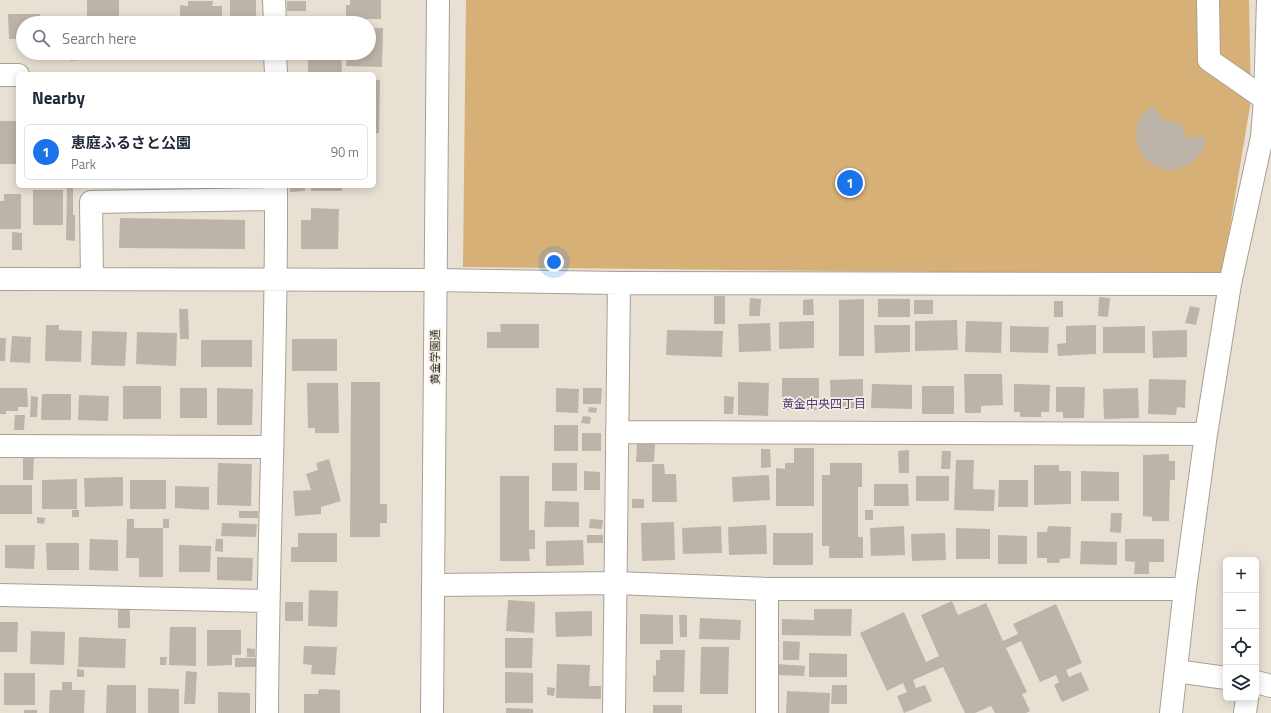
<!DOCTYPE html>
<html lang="en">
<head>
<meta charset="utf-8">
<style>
	body { margin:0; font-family:"Titillium Web","Noto Sans JP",sans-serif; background:#f2f2f3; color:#1f2937 }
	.controls { position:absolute; right:12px; bottom:12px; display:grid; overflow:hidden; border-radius:6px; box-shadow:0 2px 10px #0003 }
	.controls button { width:36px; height:36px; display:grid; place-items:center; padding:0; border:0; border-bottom:1px solid #e0e1e3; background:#fff; color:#1f2937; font:20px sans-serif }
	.you { position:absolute; left:554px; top:262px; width:14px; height:14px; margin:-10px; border:3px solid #fff; border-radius:50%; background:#1a73e8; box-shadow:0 0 0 6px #1a73e833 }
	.badge { display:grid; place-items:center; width:26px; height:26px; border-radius:50%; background:#1a73e8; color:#fff; font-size:13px; font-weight:700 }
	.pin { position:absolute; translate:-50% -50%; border:2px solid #fff; box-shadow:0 1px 4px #0006 }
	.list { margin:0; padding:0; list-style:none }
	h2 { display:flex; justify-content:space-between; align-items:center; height:52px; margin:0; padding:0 16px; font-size:17px }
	h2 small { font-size:13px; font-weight:400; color:#747a83 }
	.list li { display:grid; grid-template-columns:26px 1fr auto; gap:12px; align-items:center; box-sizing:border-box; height:56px; margin:0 8px 8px; padding:0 8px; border:1px solid #e0e1e3; border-radius:6px }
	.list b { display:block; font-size:15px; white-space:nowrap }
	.list p { margin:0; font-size:13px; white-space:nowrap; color:#747a83 }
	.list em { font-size:13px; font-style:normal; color:#747a83 }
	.icon { flex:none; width:22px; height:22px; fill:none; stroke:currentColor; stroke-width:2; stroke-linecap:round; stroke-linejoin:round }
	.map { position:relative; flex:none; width:1271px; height:713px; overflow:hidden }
	.search { position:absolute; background:#fff; box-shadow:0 2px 10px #0003; left:16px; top:16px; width:360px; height:44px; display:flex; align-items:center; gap:10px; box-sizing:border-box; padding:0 14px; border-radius:22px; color:#747a83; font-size:15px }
	.panel { position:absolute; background:#fff; box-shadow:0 2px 10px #0003; left:16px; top:72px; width:360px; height:116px; border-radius:6px }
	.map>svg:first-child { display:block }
</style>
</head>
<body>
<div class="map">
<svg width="1271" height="713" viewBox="0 0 1271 713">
	<rect width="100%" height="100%" fill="#e9e0d4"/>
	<path fill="#d7b078" d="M466,0h783l2,100 -29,175 -759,-8z"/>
	<path fill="#bdb4a9" d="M87,0h32v23h-32z
		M230,0h26v23h-26z
		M350,0h31v19h-35v-14h4z
		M188,1h25l-1,5h10v17h-42v-18l8,1z
		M287,1h19v10h-19z
		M8,14h32v9h-17v16h-14z
		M341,17v6h-33v-5z
		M46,18h33v5h-33z
		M146,21h29v2h-29z
		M369,28h14l-1,39 -36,-1 1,-13h22z
		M70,53h9v7l-9,1z
		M129,53h8v7h-8z
		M308,53h33l1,20 -34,1z
		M374,80h6l-1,53h-5z
		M1152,106l13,15 16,3 5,13h20l-3,13 -8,10 -11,7 -12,3 -13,-2 -11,-7 -8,-10 -4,-12 1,-13 6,-12z
		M0,121h17v43h-17z
		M67,186h6v29h2v26l-9,-1z
		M290,186h15v5l-15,1z
		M311,186h31v5h-31z
		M33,190h30v35h-30z
		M4,194h17v35h-21v-28h4z
		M311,208l28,1 -1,40h-37v-29h10z
		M120,218l125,2v29l-126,-1z
		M12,232l10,1v17h-10z
		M714,296h11v28h-11z
		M1099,297l11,1 -2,19 -10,-1z
		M750,298l11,1 -1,17h-11z
		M813,299l1,16h-11v-15z
		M864,299v57h-25v-56z
		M878,299h32v18h-32z
		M914,300h19v14h-19z
		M1054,301h9v16h-9z
		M1190,306l10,2 -4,17 -11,-2z
		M179,309h9l1,30h-9z
		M957,320l1,30 -43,1v-30z
		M814,321v27l-35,1v-27z
		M966,321l36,1 -1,31 -36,-1z
		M770,323l1,28 -32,1 -1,-28z
		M500,324h39v24h-52v-16h14z
		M46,325h13v5l23,1 -1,31 -36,-1z
		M874,325h36v27l-35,1z
		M1096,325v29l-38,2 -1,-12 9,-1v-17z
		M1010,326l39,1 -1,26 -38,-1z
		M1145,326v27h-42v-26z
		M667,330l56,1 -1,26 -56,-2z
		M1187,330v27l-34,1 -1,-27z
		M92,331l35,1 -2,34 -34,-1z
		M137,332l40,1 -1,33 -40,-2z
		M12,336l19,1 -1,26 -20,-1z
		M0,338h6l-1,23h-5z
		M292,339h45v32h-45z
		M201,340h51v27h-51z
		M964,374h38l1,31 -22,1v7h-16z
		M782,378h37v32h-37z
		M863,379v29h-32l-1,-28z
		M1149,379l37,1 -1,28 -8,-1 -1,8 -28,-1z
		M351,382h29v122h7v19h-7v14h-30z
		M738,382l31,1 -1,33 -30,-1z
		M307,383h31l1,50h-24v-5h-7z
		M872,384l40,1v24l-41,-1z
		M1014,384l36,1 -1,27h-8v5h-21v-5h-6z
		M123,386h38v33h-38z
		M922,386h32v28h-32z
		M1056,387h29l-1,31h-21v-6h-7z
		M0,388h27l1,19h-10v4h-12v3h-6z
		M180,388h27v30h-27z
		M217,388l36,1 -1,36h-35z
		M556,388l23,1 -1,24 -22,-1z
		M583,388h19l-1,16h-18z
		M1138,388l1,30 -35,1 -1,-30z
		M42,394h29v26h-30z
		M79,395l30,1 -1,25 -30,-1z
		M31,396l7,1 -1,20h-7z
		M724,396l10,1 -1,17h-9z
		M589,407l8,1 -1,5 -8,-1z
		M15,415h10l-1,15h-10z
		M583,416l8,1 -1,7 -9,-1z
		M554,425h24v26h-24z
		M582,433h19v18h-19z
		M637,443l18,1 -1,18h-18z
		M794,448h20v58h-38v-38l9,1v-6h9z
		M761,449h9l1,18 -10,1z
		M909,450v23h-10l-1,-22z
		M942,451h9l-1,18h-9z
		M1169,454v7h6v19h-5l-1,41h-17v-4l-9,-1v-61z
		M23,457h11l-1,23h-10z
		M329,459l12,42 -20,6v7l-26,2 -2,-25 18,-1 -5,-16 12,-4 -2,-7z
		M956,460h18l-1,29 22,1 -1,21 -40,-1z
		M218,463l34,1 -1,42 -34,-1z
		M552,463h25v28h-25z
		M830,463h32v24h-4v50h5v21h-34v-12h-7v-71h8z
		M652,464h12l1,10h11l1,28h-25z
		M1034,465h25v6h12v33l-37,1z
		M584,471l16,1v18h-16z
		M1081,471l38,1v29h-38z
		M769,475l1,25 -37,2 -1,-25z
		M500,476h29v54h6v19h-6l1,12h-30z
		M916,476h33v25h-33z
		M123,477v29l-38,1 -1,-29z
		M77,479v30h-35v-29z
		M130,480h36v29h-36z
		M999,480h29v27h-30z
		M874,484h34l1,22h-35z
		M0,485h32v29h-32z
		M175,486l34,1v23l-34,-2z
		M632,499h12v9h-12z
		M545,501l34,1v25h-35z
		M72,510h7v7h-7z
		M865,510h8v10h-8z
		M239,511h19v7h-19z
		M1111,513h11l-1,20 -11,-1z
		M37,517l8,1 -1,6 -7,-1z
		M127,519h7v9h29v-9h6v9h-6v49h-24v-19h-13z
		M590,519l13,1 -1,9 -13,-1z
		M674,522l1,38 -33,1 -1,-38z
		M222,523l35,1 -1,13 -35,-1z
		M766,525l1,29 -38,1 -1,-28z
		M721,526l1,27 -39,1 -1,-26z
		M904,526l1,29 -34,1 -1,-28z
		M1048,526l23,1 -1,31 -10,1 -1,4h-12v-5h-10v-26h10z
		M956,528l34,1v30h-34z
		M298,533h39v29h-46v-15h7z
		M773,533h40v32h-40z
		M945,533l1,27 -34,1 -1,-27z
		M587,535h16v8h-16z
		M998,535l29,1v28h-29z
		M90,539l28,1v31l-29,-1z
		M216,539h7v13l-8,-1z
		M1125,539h39v23h-15v12h-15l1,-12 -10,-1z
		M583,540l1,25 -38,1v-25z
		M1081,541l36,1v23l-37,-1z
		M46,543h33v27h-32z
		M5,545h30l-1,24 -29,-1z
		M179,545l32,1 -1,26h-31z
		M217,557l36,1 -1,23 -35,-1z
		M309,590l29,1 -1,36 -29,-1z
		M508,600l27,2 -1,31 -28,-2z
		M952,601l6,14 28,-12 17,38 15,-7 -5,-10 43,-20 26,59 -16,7 3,7 12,-5 8,18 -27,12 -8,-17 5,-3 -3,-7 -16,7 -19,-41 -15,7 21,44 -5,2 8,17 -4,2h-31l-4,-7 -16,7h-10l-22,-46 -30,13 3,8 9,-3 7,16 -28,12 -7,-17 10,-4 -4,-9 -16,8 -27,-58 44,-21 22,50 13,-6 -18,-41z
		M285,602h18v19h-18z
		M118,607h12v21h-12z
		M814,609h38l-1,27 -69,-1v-16l32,1z
		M592,611v25l-36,1 -1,-25z
		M640,614l33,1v29h-33z
		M679,615h8v22h-7z
		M700,618l41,2 -1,20 -41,-1z
		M0,622h18l-1,30h-17z
		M170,627h26v39l-27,-1z
		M207,630h34v25h-9v10l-25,1z
		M31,631l34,1 -1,33 -34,-1z
		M79,637l47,2 -1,29 -47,-1z
		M505,638h28l-1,30h-27z
		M783,641l17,1 -1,18h-16z
		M304,646l33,1 -2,28 -24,-1 1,-9 -9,-1z
		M701,647h28l-1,47h-28z
		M247,648l8,1v8h-8z
		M660,650h25l-1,42h-31v-17l3,1v-16h4z
		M809,653l38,1v23h-38z
		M160,657h7l-1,8h-6z
		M235,658h24v9h-24z
		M557,664l33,1 -1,21h12v13l-45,-1z
		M778,664l27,2 -1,10 -27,-1z
		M77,669l7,1v7h-7z
		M186,671l11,1 -2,32h-11z
		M505,672l28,1v30h-28z
		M4,673h31v32h-31z
		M62,682h10v8h13l-1,23h-35l1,-23h12z
		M107,685h29v28h-30z
		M832,685h15v19h-16z
		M547,687l8,1 -1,8 -7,-1z
		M148,688l31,1v24h-31z
		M319,689l21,1v23h-36v-19h14z
		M787,691l43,2 -1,20h-43z
		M218,692l32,1v20h-32z
		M653,705h29v8h-29z
		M506,708l27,1v4h-27z
		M24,710h13v3h-13z"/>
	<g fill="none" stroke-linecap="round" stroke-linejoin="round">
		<defs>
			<path id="minor" d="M274,0l1,23
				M1208,0l1,60 56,39
				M275,53l1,21
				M0,75h18
				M0,279l435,1 184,3 611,1
				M92,279l-1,-77 185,-3
				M617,432l589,2
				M0,446l272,1
				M433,585l183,-2 151,6h418
				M767,589v124
				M0,595l268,6
				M1176,671l50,7
				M1256,682l15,4
				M267,713c1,-176 10,-351 9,-527
				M432,713l6,-713
				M614,713l5,-430
				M1171,713l14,-124 21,-155 24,-150 32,-147 3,-38 3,-99
				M1245,713l2,-15"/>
		</defs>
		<use href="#minor" stroke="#a8a094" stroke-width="24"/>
		<use href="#minor" stroke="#fff" stroke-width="22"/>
	</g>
	<g text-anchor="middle" stroke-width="3.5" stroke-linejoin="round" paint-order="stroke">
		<g font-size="11" fill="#35312d" stroke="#f6ede1">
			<text transform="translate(435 357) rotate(-90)" y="4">黄金学園通</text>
		</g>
		<g font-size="12" fill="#46407d" stroke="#f6ede1">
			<text x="824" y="408">黄金中央四丁目</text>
		</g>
	</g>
</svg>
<div class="controls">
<button>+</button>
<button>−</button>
<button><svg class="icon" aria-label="locate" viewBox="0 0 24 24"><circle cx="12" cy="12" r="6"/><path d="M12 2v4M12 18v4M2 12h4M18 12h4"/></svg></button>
<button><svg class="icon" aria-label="layers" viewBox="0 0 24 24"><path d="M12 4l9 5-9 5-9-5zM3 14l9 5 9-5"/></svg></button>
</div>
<div class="you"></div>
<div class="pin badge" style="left:850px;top:183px">1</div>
<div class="search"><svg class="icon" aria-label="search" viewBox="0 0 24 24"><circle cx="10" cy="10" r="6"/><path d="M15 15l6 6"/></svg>Search here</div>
<section class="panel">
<h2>Nearby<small></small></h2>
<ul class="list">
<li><span class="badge">1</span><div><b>恵庭ふるさと公園</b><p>Park</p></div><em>90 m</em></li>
</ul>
</section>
</div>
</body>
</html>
